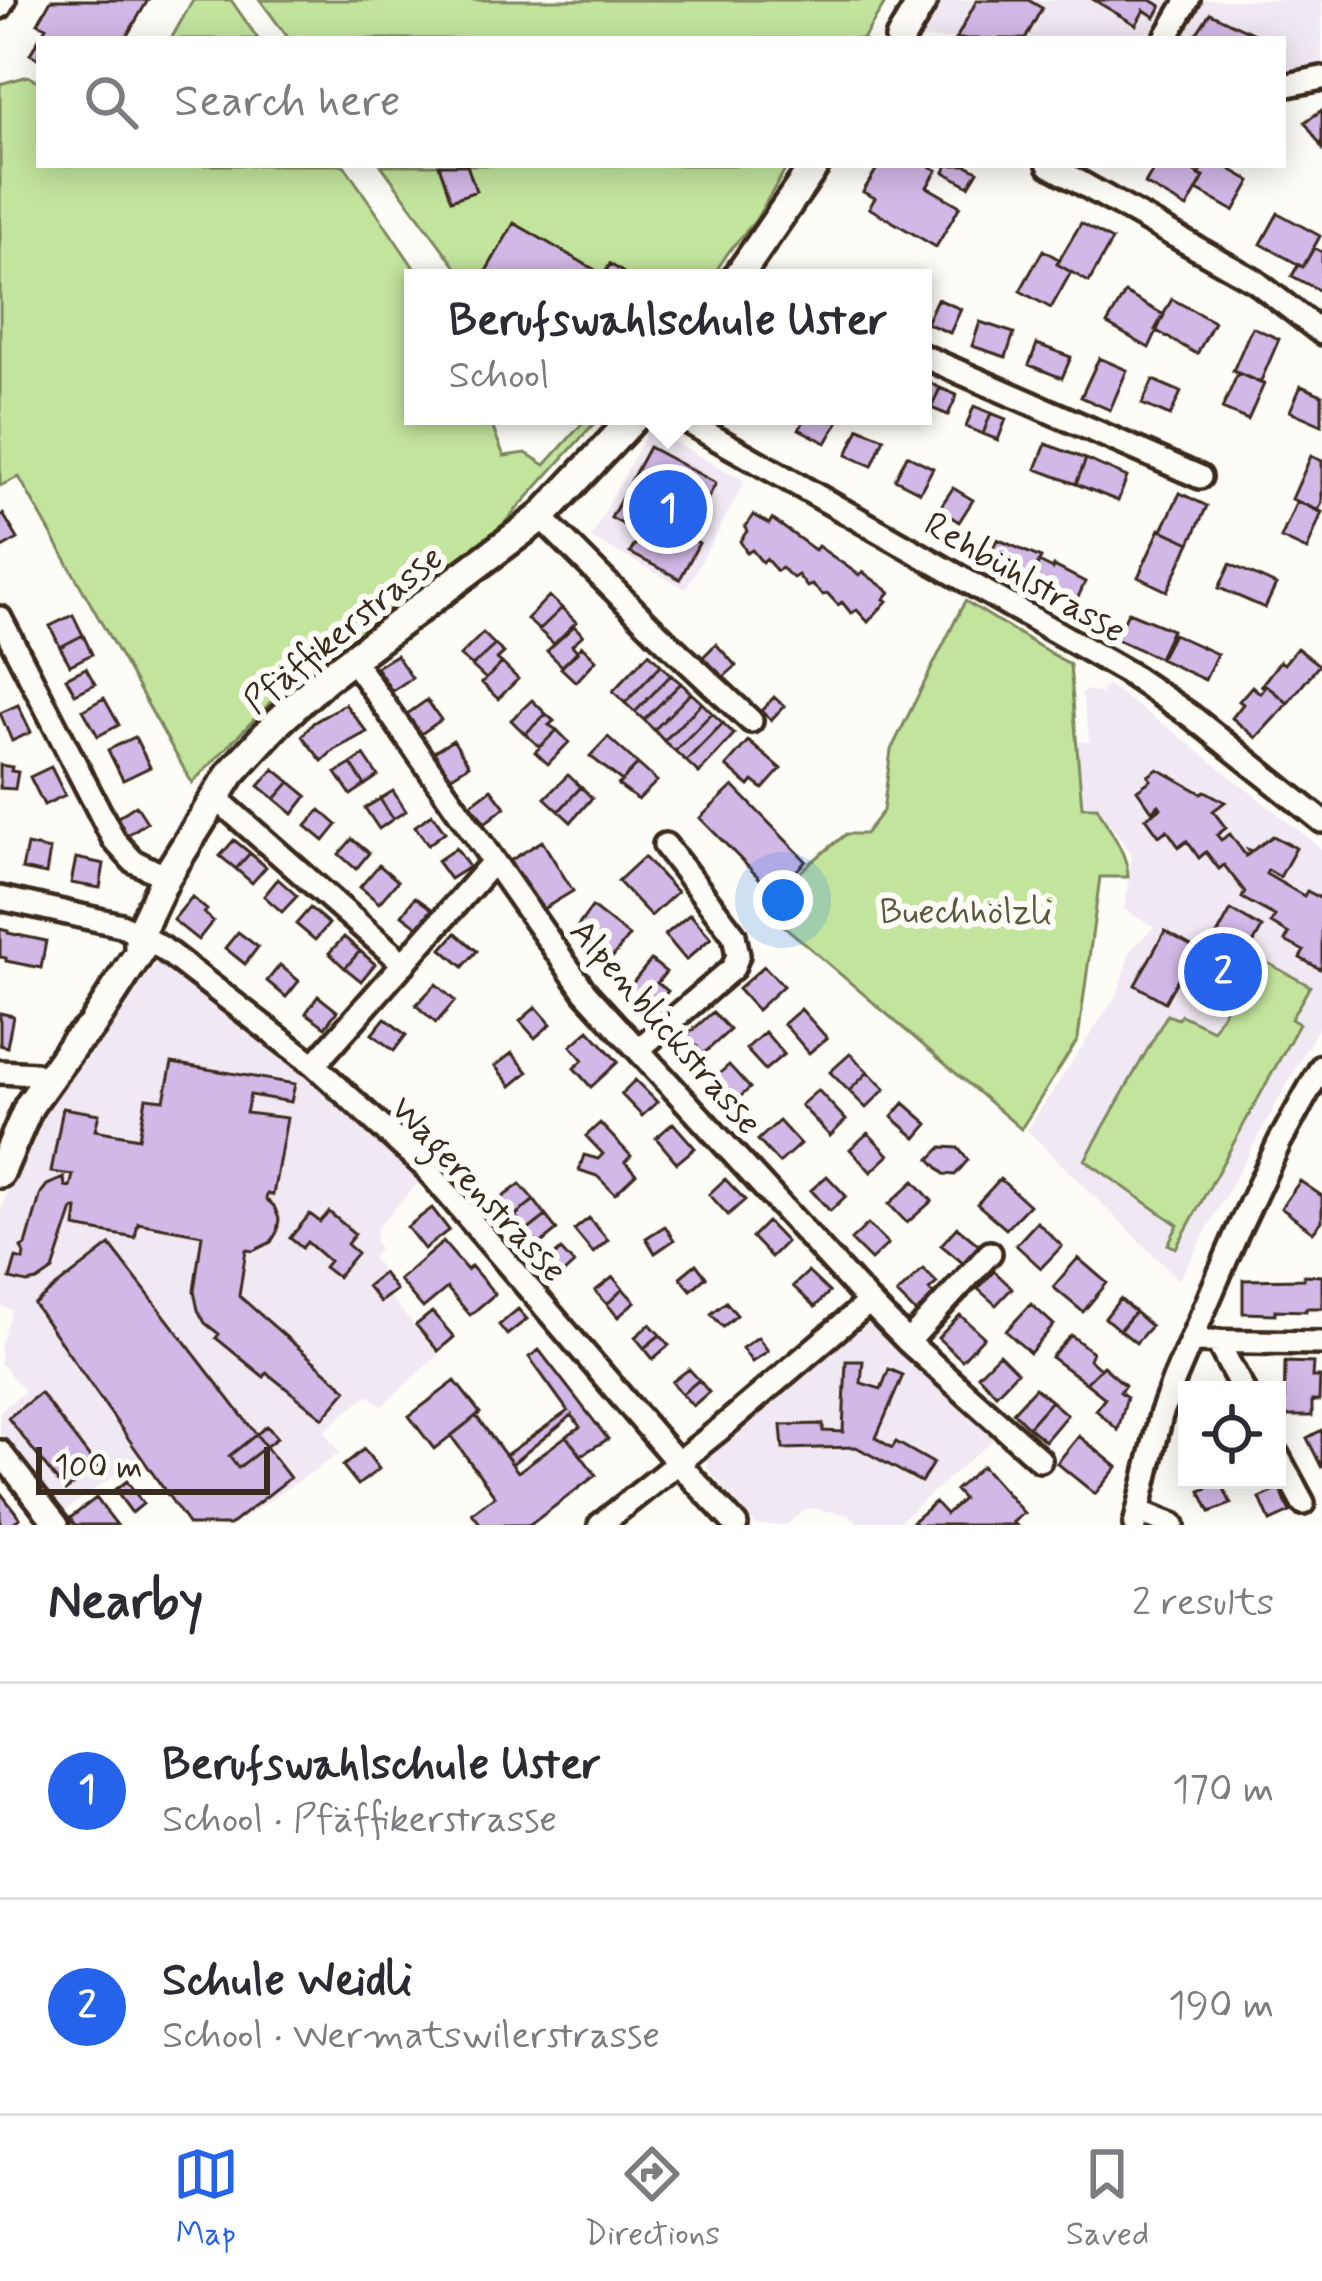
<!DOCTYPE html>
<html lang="en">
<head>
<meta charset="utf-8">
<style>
	body { margin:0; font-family:Mynerve,sans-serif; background:#f2f2f3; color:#2b2b33 }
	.controls { position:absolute; right:36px; bottom:36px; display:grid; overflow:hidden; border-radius:0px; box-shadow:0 6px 30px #0003 }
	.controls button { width:108px; height:108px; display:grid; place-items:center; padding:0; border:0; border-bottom:3px solid #e1e1e2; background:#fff; color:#2b2b33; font:60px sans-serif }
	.scale { position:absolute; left:36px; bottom:30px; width:234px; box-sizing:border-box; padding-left:12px; border:6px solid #3b2a1e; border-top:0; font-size:33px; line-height:42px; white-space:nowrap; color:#3b2a1e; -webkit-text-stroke:9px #fdfcf7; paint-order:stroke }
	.you { position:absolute; left:783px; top:900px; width:42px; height:42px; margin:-30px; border:9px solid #fff; border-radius:50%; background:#1a73e8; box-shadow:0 0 0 18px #1a73e833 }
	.badge { display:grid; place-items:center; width:78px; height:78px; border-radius:50%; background:#2563eb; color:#fff; font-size:39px; font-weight:700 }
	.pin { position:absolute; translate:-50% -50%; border:6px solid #fff; box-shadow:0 3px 12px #0006 }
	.popup { position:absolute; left:404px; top:269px; width:528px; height:156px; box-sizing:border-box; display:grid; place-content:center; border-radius:0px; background:#fff; filter:drop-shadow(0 3px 9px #0005); font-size:39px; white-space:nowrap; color:#7c7c81 }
	.popup b { font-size:45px; color:#2b2b33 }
	.popup::after { content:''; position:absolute; left:50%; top:100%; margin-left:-24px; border:24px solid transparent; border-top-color:#fff }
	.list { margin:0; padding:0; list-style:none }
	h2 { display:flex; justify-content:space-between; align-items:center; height:156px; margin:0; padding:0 48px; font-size:51px }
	h2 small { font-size:39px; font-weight:400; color:#7c7c81 }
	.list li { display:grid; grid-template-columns:78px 1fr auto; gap:36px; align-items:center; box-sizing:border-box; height:216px; padding:0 48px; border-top:3px solid #e1e1e2 }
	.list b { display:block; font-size:45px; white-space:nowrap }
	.list p { margin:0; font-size:39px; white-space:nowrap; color:#7c7c81 }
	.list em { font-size:39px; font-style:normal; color:#7c7c81 }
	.icon { flex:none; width:66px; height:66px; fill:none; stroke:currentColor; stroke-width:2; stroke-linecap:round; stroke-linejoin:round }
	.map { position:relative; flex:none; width:1322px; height:1525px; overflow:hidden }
	.search { position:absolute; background:#fff; box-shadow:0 6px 30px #0003; left:36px; right:36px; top:36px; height:132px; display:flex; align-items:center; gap:30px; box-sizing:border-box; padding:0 42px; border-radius:0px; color:#7c7c81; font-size:45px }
	.sheet { height:588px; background:#fff }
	nav { display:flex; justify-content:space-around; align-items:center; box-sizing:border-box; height:168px; border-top:3px solid #e1e1e2; background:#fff; font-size:33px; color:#7c7c81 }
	nav a { display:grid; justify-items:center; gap:6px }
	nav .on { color:#2563eb }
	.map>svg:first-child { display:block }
</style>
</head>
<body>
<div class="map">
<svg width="1322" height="1525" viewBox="0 0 1322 1525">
	<rect width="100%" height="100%" fill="#fdfcf7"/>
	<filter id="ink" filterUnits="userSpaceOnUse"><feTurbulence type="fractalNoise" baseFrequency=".00833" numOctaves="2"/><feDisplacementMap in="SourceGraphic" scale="24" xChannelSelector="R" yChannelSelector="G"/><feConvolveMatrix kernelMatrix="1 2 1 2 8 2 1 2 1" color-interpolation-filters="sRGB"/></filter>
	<g filter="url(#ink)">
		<path fill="#f0e8f2" d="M944,0h378v72l-39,8v-41h-362z
			M649,429l96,52 -59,108 -95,-51z
			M1106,684l69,49 147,116v172l-143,259 -152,-150 91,-137 12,-42 24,-24 -30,-18 8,-54 -34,-47 -15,-1 -5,-65 12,-1 -8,-47 3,-4 16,4z
			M160,958l185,145 78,74 -46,51 -2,12 5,10 -8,7 24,33 -5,8 47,57 -56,51 -14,-11 -28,22 -16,15 16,21 -107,72h-32l-56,-72 -83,60 -62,-78v-24l25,-20 -25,-28v-15l12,-38 -12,-4v-91l11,-35 38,-80 38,-41z
			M878,1323l124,109 -107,93h-36l-10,-10 -36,-7 -9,2 -17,15h-31l-49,-57v-18l147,-125z"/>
		<path fill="#c2e49d" stroke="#7e875e" stroke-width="3" d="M193,0h38l27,39h-87z
			M260,0h627l-24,39h-574z
			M28,76l11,6v83h305l77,113h-8v138h75l16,40 22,-3 19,12 44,-49 9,3 -100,111 -225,170 -81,83 -173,-306 -19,9v-402z
			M381,165h407l-33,56 -25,29 -19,28h-247z
			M965,601l105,64 12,142h15c12,23 31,46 31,70h-28l-22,162 -57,90 -258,-221 45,-43 38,-31h19l18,-23 8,-61z
			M1255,956l55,30 -19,33 8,5 -123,224 -8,-4 10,-19 -93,-65 82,-145 11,4 3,-4 32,15z"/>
		<path fill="#d2b8e7" stroke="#3b2a1e" stroke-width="3" d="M51,0h97l-23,39h-86v20l-9,-5 16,-27 -8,-4z
			M977,0h51l14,8 -17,31h-69z
			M1094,0h57l10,6 -6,11 -11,-7 -8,15z
			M1210,13l55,26h-72z
			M1322,110v38l-17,-26z
			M439,165h28l9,26 -25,9z
			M879,165h53l-1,2 6,3 -10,17 33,19 -24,41 -67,-39 6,-10 -12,-6z
			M948,165h18l12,6 -9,15 -25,-14z
			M1156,165h26l22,12 -17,31 -42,-24z
			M1205,165h18l28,16 -17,30 -37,-21 7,-13 -5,-2z
			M1278,213l42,23 -17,31 -42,-23z
			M514,223l90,52 6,-11 14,9 -2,5h-140z
			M1081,223l31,17 -23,42 -32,-18z
			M1314,248l8,4v40l-30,-16 6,-11 5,2z
			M1043,250l17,10 -3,4 14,8 -20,36 -31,-17z
			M1125,293l39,22 -15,33 -42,-24z
			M937,299l24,10 -11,24 -24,-10z
			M1172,299l42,23 -17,32 -42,-24z
			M980,322l34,11 -8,24 -34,-11z
			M1252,327l27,12 -19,44 -27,-12z
			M1037,344l34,13 -9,21 -33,-13z
			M1099,358l28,12 -17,40 -29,-13z
			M1238,373l26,11 -16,36 -26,-11z
			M923,380l17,8 -9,20 -8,-3z
			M1153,380l28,12 -11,24 -28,-12z
			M1301,386l21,9v30l-32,-14z
			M940,388l17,7 -9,20 -17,-7z
			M974,406l17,7 -8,21 -17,-7z
			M991,413l15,6 -8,21 -15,-6z
			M807,416h33l1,1 -15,26 -27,-14z
			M859,428l25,10 -12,28 -25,-11z
			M1046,444l40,15 -10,25 -40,-15z
			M649,447l67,36 -14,26 -35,-19 -15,27 47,26 -19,36 -50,-26 11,-19 -30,-16z
			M907,455l26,13 -13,24 -25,-13z
			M1311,456l11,5v41l-4,9 -26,-12z
			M1086,459l41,18 -9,24 -42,-17z
			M953,488l20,12 -14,22 -20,-13z
			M1180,493l27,13 -17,37 -28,-13z
			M1297,501l25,11 -15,38 -26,-12z
			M3,514l15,25 -18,10v-33z
			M754,515l15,9 3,-5 43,31 3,-4 41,29 4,-3 27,20 -6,7 3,2 -19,21 -11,-12 -6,3 -9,-11 -4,3 -10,-11 -5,1 -11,-10 -5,2 -9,-12 -5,3 -11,-10 -5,3 -11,-12 -4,3 -10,-12 -5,3 -7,-12 7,-10 -2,-4z
			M1160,529l30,14 -23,48 -29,-14z
			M997,539l44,19 -11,23 -42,-19z
			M1039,562l14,7 1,-3 31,16 -10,22 -46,-20z
			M1230,564l46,21 -11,23 -46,-20z
			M549,596l13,12 -23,22 -12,-11z
			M562,608l14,14 -22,22 -15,-14z
			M1128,612l44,18 -13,28 -43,-19z
			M73,615l10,20 -23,12 -10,-21z
			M574,626l9,9 -11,10 6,7 -16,14 -15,-15z
			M483,633l12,12 -23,21 -12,-10z
			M1173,634l44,20 -12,26 -45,-21z
			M83,635l9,19 -22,11 -10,-18z
			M716,644l20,22 -17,15 -19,-21z
			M495,645l9,8 -7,6 5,4 -16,16 -14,-13z
			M582,646l14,14 -20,22 -15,-14z
			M1297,648l22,17 -31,38 -25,-20 17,-22 4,3z
			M649,653l12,12 -36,38 -12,-12z
			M396,655l16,23 -20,13 -16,-24z
			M502,663l16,16 -20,20 -16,-16z
			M661,665l10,10 -36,37 -10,-9z
			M86,668l9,16 -20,10 -9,-16z
			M671,675l10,8 -37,37 -9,-8z
			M681,683l10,10 -37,37 -10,-10z
			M1263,683l25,20 -32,35 -24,-20 11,-14 -4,-3 13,-15 8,7 4,-5 -3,-3z
			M691,693l11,10 -38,38 -10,-11z
			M774,697l10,9 -13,14 -10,-9z
			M104,698l15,27 -21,11 -15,-26z
			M427,700l14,20 -20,14 -14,-20z
			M532,700l14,14 -21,20 -14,-14z
			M702,703l10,10 -37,38 -11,-10z
			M345,704l22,28 -33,18 -12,11 -20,-25 11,-13z
			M18,705l13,27 -19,9 -12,-28z
			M712,713l11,10 -37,38 -11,-10z
			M546,714l8,7 -5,4 8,5 -17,17 -15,-13z
			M723,723l11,11 -35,39 -13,-12z
			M557,730l12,12 -21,22 -13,-12z
			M135,737l15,30 -27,13 -15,-30z
			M608,737l30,27 -16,17 -32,-25z
			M453,740l16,25 -19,12 -16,-25z
			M748,741l33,28 -18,20 -10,-8 -4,5 -23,-20z
			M364,755l14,21 -13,9 -14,-21z
			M351,764l14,21 -14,10 -15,-22z
			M638,764l19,17 -19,19 -20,-15z
			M0,765l12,2 -1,4 7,1 -3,17 -15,-1z
			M51,767l14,28 -21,10 -14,-28z
			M274,769l16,13 -15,17 -16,-13z
			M1158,769l43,24 4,-2 20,11 -12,9 13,17 -9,7 4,5 9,-6 16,22 4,-3 -2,-3 4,1 21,-15 23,12 -16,29 -12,-7 -2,4 38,22 3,-5 15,8v66l-2,4 -20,-11 4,-7 -19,-10 4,-7 -18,-11 4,-7 -33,-18 3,-6 -21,-27 -5,4 -13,-17 -7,6 -12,-17 -8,6 -12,-17 -8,6 -13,-18 15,-10 -2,-3 -7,6 -15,-21 14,-10 -3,-4z
			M568,775l13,12 -22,24 -14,-13z
			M290,782l17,14 -14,18 -18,-15z
			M733,786l73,75 -32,32 -74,-75z
			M581,787l11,11 -21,24 -12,-11z
			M491,789l14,18 -20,16 -14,-19z
			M393,791l13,20 -13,8 -13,-20z
			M380,799l13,20 -14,10 -14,-21z
			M136,805l11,17 -24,16 -11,-17z
			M320,810l17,15 -13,16 -18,-15z
			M432,814l13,18 -17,13 -13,-19z
			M352,839l17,14 -13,16 -17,-15z
			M234,840l16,13 -14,16 -16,-13z
			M542,841l31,50 -33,20 -32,-49z
			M27,845l23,5 -4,24 -24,-5z
			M456,848l13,19 -19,12 -13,-18z
			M250,853l16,14 -14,16 -16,-14z
			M644,857l33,35 -26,24 -33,-35z
			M76,858l28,6 -4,24 -29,-5z
			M379,865l19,16 -19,22 -19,-16z
			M278,879l19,17 -15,16 -18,-16z
			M192,897l15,13 -3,3 9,8 -15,19 -25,-20z
			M415,897l17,12 -14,18 -16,-12z
			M592,907l37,29 -17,22 -37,-28z
			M310,908l19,16 -14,16 -19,-16z
			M1231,910l31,18 -31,55 -31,-17z
			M690,914l21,24 -25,22 -21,-25z
			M0,929l8,2v2l38,8 -5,27 -35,-7v-3l-6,-1z
			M1165,931l30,17 -30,54 -30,-17z
			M238,932l20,15 -13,17 -20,-16z
			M456,933l21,18 -14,16 -21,-18z
			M344,937l16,14 -15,17 -16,-15z
			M360,951l15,13 -14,17 -16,-13z
			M651,960l15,12 -9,11 11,8 -16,20 -26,-20z
			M280,965l19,16 -13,16 -19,-16z
			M764,966l19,20 -26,24 -19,-21z
			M436,984l19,17 -19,22 -20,-18z
			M318,996l19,15 -12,16 -19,-14z
			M536,1007l15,17 -16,14 -15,-17z
			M801,1009l26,29 -18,15 -25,-29z
			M713,1012l17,18 -27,24 -16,-19z
			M0,1013l13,3 -6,31 -7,-2z
			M385,1018l21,17 -12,16 -22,-17z
			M589,1030l29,32 -27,25 -17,-19 9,-8 -12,-14z
			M765,1032l19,22 -19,16 -19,-21z
			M512,1053l16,19 -17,14 -16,-20z
			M850,1054l18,18 -19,19 -19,-19z
			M172,1063l123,21 -4,18 -41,-7 -4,18 41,5 -14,77 -6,-1 -1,5 8,7 5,13 -2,13 -6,10 -18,9 -7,-1 -7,46 108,94 -24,28 -56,-45 -3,4 -48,-39 3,-4 -14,-11 -7,-13 -4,-19 8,-56 -64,-12 -3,15 -60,-11 2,-18h-4l-20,61 -16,11 -10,2 -17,-4 6,-21 7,2 1,-7 -3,-5 5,-3 15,-52 6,-8 17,-7 1,8 5,1 3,-12 -22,-3 12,-64 36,6 -4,16 44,8 7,-40 18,2z
			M729,1065l21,23 -18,16 -21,-23z
			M868,1072l17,17 -19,19 -17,-17z
			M635,1080l22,22 -15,14 -21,-22z
			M818,1090l28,30 -16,16 -29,-31z
			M904,1103l24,21 -12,14 -24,-21z
			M779,1121l21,23 -21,19 -21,-23z
			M600,1123l31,33 -6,6 11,12 -21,20 -18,-18 -18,-6 5,-15 14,4 5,-5 -17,-18z
			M673,1123l22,25 -18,15 -21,-25z
			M868,1133l21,22 -18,17 -21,-23z
			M942,1147l16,1 10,12 -13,15 -11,-1 -14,-15z
			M827,1176l19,20 -16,15 -19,-21z
			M725,1179l20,21 -17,15 -19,-21z
			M1000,1179l29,26 -23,24 -29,-25z
			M914,1181l18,20 -25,22 -18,-19z
			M1300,1181l22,15v25l-9,11 -32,-24z
			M520,1184l14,16 -19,16 -15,-17z
			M534,1200l12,16 -19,15 -12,-15z
			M432,1208l17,22 -25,19 -17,-22z
			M329,1212l26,22 -8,10 10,9 -20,24 -13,-10 5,-6 -22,-19 -5,6 -12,-10 20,-24 10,8z
			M546,1216l11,14 -18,15 -12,-14z
			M589,1218l19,22 -15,13 -19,-23z
			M767,1222l19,20 -15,15 -19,-20z
			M1037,1222l25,24 -21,22 -25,-23z
			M868,1224l20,20 -17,16 -20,-20z
			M665,1226l9,14 -19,13 -9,-15z
			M957,1227l23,19 -16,18 -23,-19z
			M443,1242l24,28 4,-4 24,28 -25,21 -23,-27 -24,20 -24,-28z
			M110,1245l180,233 -60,47h-41l-155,-221z
			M561,1250l13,14 -20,18 -13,-15z
			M1078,1258l29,25 -24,29 -30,-25z
			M696,1264l10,13 -15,13 -11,-13z
			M923,1269l14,14 -8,7 6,6 -18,18 -20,-20z
			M994,1271l18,17 -16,17 -18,-16z
			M808,1272l21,20 -14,15 -22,-21z
			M383,1273l13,17 -16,12 -13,-16z
			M1304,1275l18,1v32h-16v3l-31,-1v4l-32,-1v-33l61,-1z
			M613,1277l10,12 -16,15 -12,-13z
			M623,1289l12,13 -17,15 -11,-13z
			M1120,1299l15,13 -16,18 -14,-12z
			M726,1302l11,13 -14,12 -12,-13z
			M1031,1304l23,21 -24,28 -24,-22z
			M518,1309l9,10 -20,16 -8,-10z
			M432,1312l22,25 -16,14 -22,-26z
			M1135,1312l16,14 -15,17 -16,-13z
			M960,1315l24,22 -22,23 -24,-22z
			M650,1324l10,11 -16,13 -9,-11z
			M660,1335l9,10 -16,14 -9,-11z
			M1071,1335l21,17 -3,7 11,10 -14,14 -35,-26z
			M758,1337l10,14 -16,11 -10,-14z
			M539,1350l69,89 -27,16 -15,-19 14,-9 -8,-12 -60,49 -6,-9 62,-44 -39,-54z
			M999,1354l18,18 -21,22 -18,-19z
			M846,1361h17l-2,22 20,6 8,-20 14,6 -27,63 16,10 4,-6 37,21 -12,19 -65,-35 -73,2 -2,-24 42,-1v7l20,1z
			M1285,1362l28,1 -1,14h8l-1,24h-7v15h-28z
			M1103,1366l22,19 -5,7 7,5 -9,33 -22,-20 9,-12 -19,-15z
			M689,1369l10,11 -17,14 -10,-12z
			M699,1380l10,12 -16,14 -11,-12z
			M455,1381l25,32 -46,36 -25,-33z
			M1035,1388l16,13 -23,26 -15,-15z
			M40,1393l57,74 -32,24 -57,-73z
			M1051,1401l16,14 -22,26 -17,-14z
			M476,1416l42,56 48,-36 30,39 -66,50h-49l-9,-12 23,-17 -44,-60z
			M267,1426l10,12 -39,30 -9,-12z
			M1322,1430v38l-15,-30z
			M1079,1436l38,31 -22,27 -38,-31z
			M364,1449l15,20 -21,16 -15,-19z
			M982,1466l42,47 -11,9 3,3h-100l-3,-4 22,-19 11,12 17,-15 -8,-9z
			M127,1481l16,23 -11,9 -17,-23z
			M1221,1482l10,22 -21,8 -10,-21z
			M1280,1489l10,23 -20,9 -10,-23z
			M0,1492l20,26 -10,7h-10z
			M96,1498l21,27h-42l-5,-7z"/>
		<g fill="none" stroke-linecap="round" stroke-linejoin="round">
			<defs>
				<path id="minor" d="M0,7l4,-7
					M1165,39l23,-39
					M1283,86l39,-8
					M1049,165l206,116 67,52
					M923,356l277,121
					M677,416l451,257 63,43 131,105
					M541,517l114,114 96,90
					M0,618l114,222 19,21 33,16
					M352,659l233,333 285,311 38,39 132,118
					M215,797l189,167
					M0,898l121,27 41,23 152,117 110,101 255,298 57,61
					M639,1049l94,-81 5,-13 -4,-20 -69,-90
					M314,1065l179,-203
					M0,1072l35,2 13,5
					M1193,1341l129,2
					M1217,1341l26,49
					M908,1342l82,-89
					M0,1452l57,73
					M1277,1455l26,48
					M1138,1511l35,14
					M600,1525l119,-95 150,-128
					M1135,1525l26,-110 13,-35 62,-145 43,-92 43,-77"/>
				<path id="major" d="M900,39l23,-39
					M737,278l78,-113
					M0,1173l29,-67 46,-64 16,-15 48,-74v-19l27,-57 65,-104 47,-51 47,-43 216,-162 95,-101"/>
			</defs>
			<use href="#minor" stroke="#3b2a1e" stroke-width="30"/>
			<use href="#major" stroke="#3b2a1e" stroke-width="36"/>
			<use href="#minor" stroke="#fdfcf7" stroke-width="21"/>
			<use href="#major" stroke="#fdfcf7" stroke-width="27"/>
		</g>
	</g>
	<g text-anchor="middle" stroke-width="12" stroke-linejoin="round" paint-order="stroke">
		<g font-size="36" fill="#3b2a1e" stroke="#fdfcf7">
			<text transform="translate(1026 576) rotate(30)" y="13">Rehbühlstrasse</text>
			<text transform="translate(342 628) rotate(-39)" y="13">Pfäffikerstrasse</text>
			<text transform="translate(667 1026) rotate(49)" y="13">Alpenblickstrasse</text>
			<text transform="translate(480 1188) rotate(47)" y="13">Wagerenstrasse</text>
		</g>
		<g font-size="36" fill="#5d583e" stroke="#fdfcf7">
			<text x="966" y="923">Buechhölzli</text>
		</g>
	</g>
</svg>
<div class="controls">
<button><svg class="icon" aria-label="locate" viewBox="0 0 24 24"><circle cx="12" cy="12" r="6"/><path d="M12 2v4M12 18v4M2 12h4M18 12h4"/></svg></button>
</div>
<div class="scale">100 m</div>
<div class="you"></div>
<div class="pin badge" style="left:668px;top:509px">1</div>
<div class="popup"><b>Berufswahlschule Uster</b>School</div>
<div class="pin badge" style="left:1223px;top:972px">2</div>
<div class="search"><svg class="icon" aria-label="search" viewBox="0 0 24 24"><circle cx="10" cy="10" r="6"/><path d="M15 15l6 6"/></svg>Search here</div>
</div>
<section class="sheet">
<h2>Nearby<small>2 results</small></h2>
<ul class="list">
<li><span class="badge">1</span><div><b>Berufswahlschule Uster</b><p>School · Pfäffikerstrasse</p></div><em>170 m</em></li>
<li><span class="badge">2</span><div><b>Schule Weidli</b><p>School · Wermatswilerstrasse</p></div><em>190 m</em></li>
</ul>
</section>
<nav>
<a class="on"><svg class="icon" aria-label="map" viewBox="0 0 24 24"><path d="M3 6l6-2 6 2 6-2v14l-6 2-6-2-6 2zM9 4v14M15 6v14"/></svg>Map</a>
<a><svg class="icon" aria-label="directions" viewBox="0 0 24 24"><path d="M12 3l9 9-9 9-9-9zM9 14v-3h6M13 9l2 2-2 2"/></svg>Directions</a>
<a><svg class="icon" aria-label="saved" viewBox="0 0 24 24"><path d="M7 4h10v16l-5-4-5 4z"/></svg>Saved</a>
</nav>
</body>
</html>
